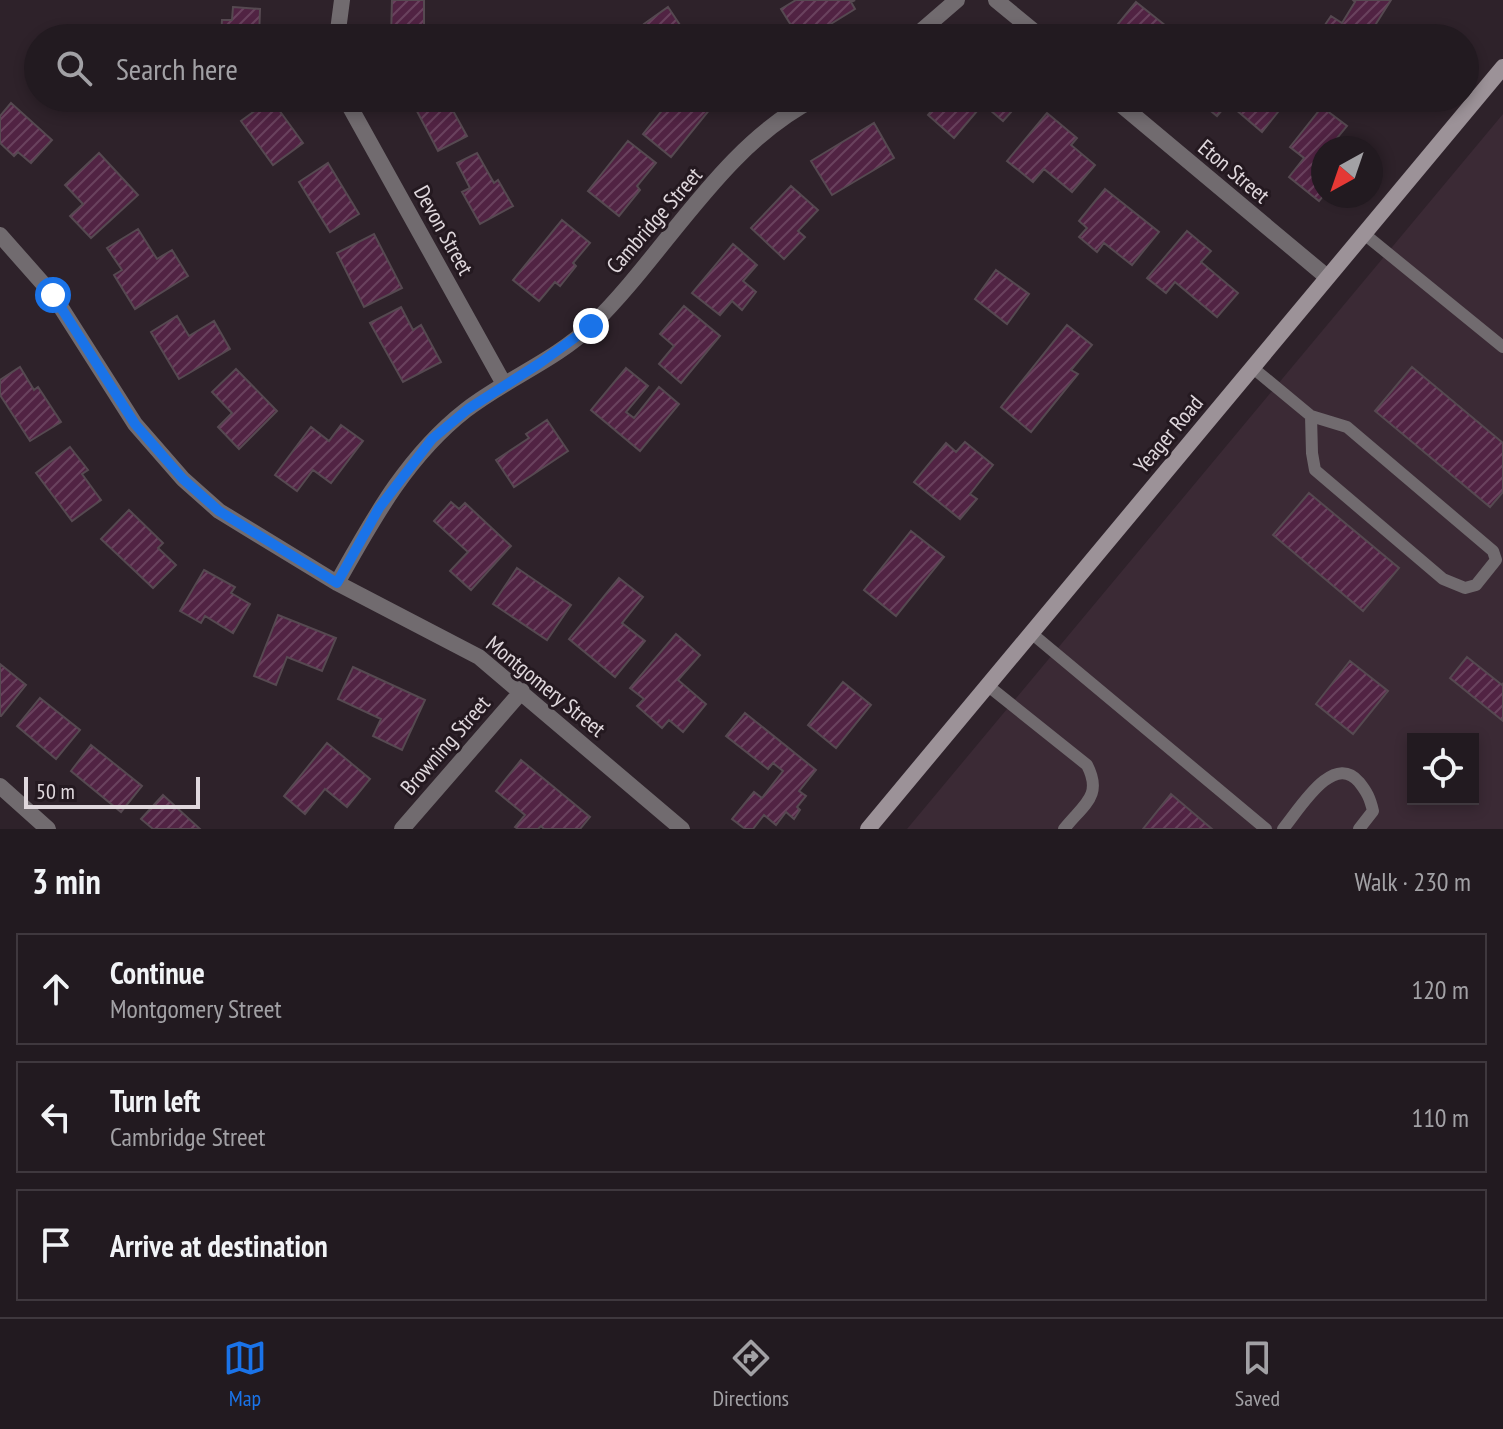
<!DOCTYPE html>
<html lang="en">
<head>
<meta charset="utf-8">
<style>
	body { margin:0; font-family:"PT Sans Narrow",sans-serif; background:#2a2329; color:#f1f3f6 }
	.controls { position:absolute; right:24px; bottom:24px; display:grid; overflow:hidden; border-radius:0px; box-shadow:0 4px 12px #0003 }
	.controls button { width:72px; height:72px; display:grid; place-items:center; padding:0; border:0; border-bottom:2px solid #3f383e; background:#221a20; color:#f1f3f6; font:40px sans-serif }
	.compass { position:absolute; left:1311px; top:136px; width:72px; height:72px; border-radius:50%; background:#221a20; box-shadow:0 4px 12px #0003; rotate:220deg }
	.scale { position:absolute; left:24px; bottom:20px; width:176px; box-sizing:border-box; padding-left:8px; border:4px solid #e0d8dd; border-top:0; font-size:22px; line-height:28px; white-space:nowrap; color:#e0d8dd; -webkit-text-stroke:6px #241920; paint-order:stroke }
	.stop { position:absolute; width:24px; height:24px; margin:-18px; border:6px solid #1a73e8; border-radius:50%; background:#fff }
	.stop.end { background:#1a73e8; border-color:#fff; box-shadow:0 2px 8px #0008 }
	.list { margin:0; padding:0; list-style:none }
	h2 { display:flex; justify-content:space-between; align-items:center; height:104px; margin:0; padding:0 32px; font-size:34px }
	h2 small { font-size:26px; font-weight:400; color:#a2a1a5 }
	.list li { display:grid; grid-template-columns:52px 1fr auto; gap:24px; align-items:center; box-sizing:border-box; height:112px; margin:0 16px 16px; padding:0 16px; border:2px solid #3f383e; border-radius:0px }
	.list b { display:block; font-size:30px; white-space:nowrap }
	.list p { margin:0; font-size:26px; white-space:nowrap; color:#a2a1a5 }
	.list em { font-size:26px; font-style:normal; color:#a2a1a5 }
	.icon { flex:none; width:44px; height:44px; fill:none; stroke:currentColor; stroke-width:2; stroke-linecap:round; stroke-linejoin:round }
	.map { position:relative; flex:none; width:1503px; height:829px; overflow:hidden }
	.search { position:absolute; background:#221a20; box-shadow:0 4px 12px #0003; left:24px; right:24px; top:24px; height:88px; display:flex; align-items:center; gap:20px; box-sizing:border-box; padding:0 28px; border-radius:44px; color:#a2a1a5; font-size:30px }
	.sheet { height:488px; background:#221a20 }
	nav { display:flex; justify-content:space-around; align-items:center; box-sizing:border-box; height:112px; border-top:2px solid #3f383e; background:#221a20; font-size:22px; color:#a2a1a5 }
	nav a { display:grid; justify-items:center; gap:4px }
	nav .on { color:#1a73e8 }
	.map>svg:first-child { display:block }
</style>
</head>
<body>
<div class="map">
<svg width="1503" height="829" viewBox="0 0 1503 829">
	<defs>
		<pattern id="building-hatch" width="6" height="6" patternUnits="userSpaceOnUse" patternTransform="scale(2)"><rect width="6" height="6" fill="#512343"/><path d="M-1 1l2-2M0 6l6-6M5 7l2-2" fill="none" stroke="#6a425e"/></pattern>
	</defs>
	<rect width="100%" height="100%" fill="#2e222a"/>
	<path fill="#3b2a35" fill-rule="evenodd" d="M1503,114v715h-596zM1413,739h60v60h-60z"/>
	<path fill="url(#building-hatch)" stroke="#564951" stroke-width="2" d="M392,0h32v38h-33z
		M796,0h59l-4,2 4,7 -47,29h-9l-18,-29z
		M1353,0h38l-24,38h-51l15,-22 11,7 13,-21z
		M1136,2l45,36h-57l-11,-8z
		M233,7l27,2 -1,29h-38l1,-18h10z
		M668,7l16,24 -10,7h-20l-10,-14z
		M410,98h36l21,38 -29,15z
		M672,98h26l13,10 -40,49 -28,-23z
		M942,98h76l3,3 -18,20 -20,-17 -29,34 -26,-23z
		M1195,98h76l11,9 -20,25 -34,-29 -11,13z
		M271,99l32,44 -30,22 -32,-44z
		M11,103l41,37 -21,23 -13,-11 -4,4 -14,-13v-27z
		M1322,107l25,19 -10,12 13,10h-27v48l-4,5 -30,-24 15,-19 -14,-11z
		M1047,113l30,25 -6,7 24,20 -23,27 -28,-23 -11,13 -26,-21z
		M874,123l20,35 -62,37 -21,-34z
		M628,141l28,22 -19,23 3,4 -21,26 -31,-25z
		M99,153l39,42 -47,43 -21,-22 13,-12 -18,-19z
		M477,153l17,30 4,-3 15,26 -33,18 -18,-32 8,-4 -13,-25z
		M328,163l31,51 -29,18 -31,-50z
		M791,186l27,24 -20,21 7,6 -21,22 -33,-31z
		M1105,189l54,43 -27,33 -28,-22 -7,9 -18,-15 8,-9 -8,-7z
		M562,220l28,23 -17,20 3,3 -16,20 -5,-4 -16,19 -26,-21z
		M138,229l19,30 15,-9 16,26 -53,33 -21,-34 8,-5 -15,-22z
		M1187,231l24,20 -10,11 37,31 -21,24 -42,-35 -9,11 -19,-15z
		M374,234l28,54 -38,19 -27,-54z
		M733,244l24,21 -14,16 13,11 -14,18 -10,-9 -12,14 -28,-22z
		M996,270l33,24 -22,30 -32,-25z
		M684,306l36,30 -39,47 -22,-19 15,-18 -14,-12z
		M401,307l12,23 8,-5 20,37 -38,20 -33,-59z
		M177,316l12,20 25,-15 16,28 -51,30 -28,-47z
		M1067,325l25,20 -21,25 7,4 -47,58 -30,-25z
		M20,367l14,23 4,-3 23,35 -31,19 -30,-46v-15z
		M1412,367l91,76v49l-13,15 -115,-96z
		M626,368l22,18 -22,26 8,6 25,-31 20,17 -39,47 -49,-41z
		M236,369l41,42 -38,38 -21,-22 14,-14 -20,-21z
		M547,420l21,31 -54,36 -18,-27 33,-22 -3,-4z
		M341,425l22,16 -32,42 -18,-13 -16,21 -22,-16 36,-48 18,14z
		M965,442l28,23 -23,29 7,5 -17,20 -46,-37 32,-39 10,9z
		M70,447l18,23 -6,4 19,26 -29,21 -36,-48z
		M1309,493l90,75 -36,43 -90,-76z
		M451,502l8,7 6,-6 46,43 -40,44 -21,-19 18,-19 -34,-31z
		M129,510l34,33 -5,5 18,17 -23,23 -52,-49z
		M911,531l33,26 -48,59 -32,-26z
		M517,568l54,37 -24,35 -54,-36z
		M204,570l31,17 -4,6 19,11 -17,29 -28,-17 -4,7 -21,-12z
		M619,578l24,19 -21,26 23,18 -30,36 -46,-38z
		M278,615l58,23 -14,33 -35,-14 -11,28 -22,-9z
		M676,634l24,21 -22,25 28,24 -23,28 -14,-12 -7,8 -25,-22 7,-7 -14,-11z
		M1467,657l35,28 1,-2v38l-53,-43z
		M1350,661l38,30 -35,43 -37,-30z
		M0,664l26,21 -25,31h-1z
		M353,667l72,33 -23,50 -29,-14 8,-17 -43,-20z
		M843,682l28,23 -35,43 -28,-23z
		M40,698l40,32 -24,29 -39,-33z
		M745,713l71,57 -17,21 7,5 -9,11 3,3 -6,9 -8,-7 -10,13 -12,-10 -11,14h-8l-13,-10 22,-27 8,6 21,-27 -10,-8 -5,6 -42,-33z
		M327,743l43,36 -23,28 -22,-18 -20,25 -21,-18z
		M91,745l51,41 -21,26 -50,-41z
		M521,760l69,57 -10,12h-36l-3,-3 -3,3h-20l-3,-2 10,-12 -29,-24z
		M1171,794l41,35h-69z
		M163,795l37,34h-47l-12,-10z"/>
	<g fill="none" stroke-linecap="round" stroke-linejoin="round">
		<path stroke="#716b6f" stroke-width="12" d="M1363,233l140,114
			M1253,368l58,48 36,11 146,124 3,9 -20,25 -11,3 -22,-9 -128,-109 -3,-17 -1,-37
			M1030,632l236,197
			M987,685l100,80c16,31 -3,39 -23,64
			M1283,829c16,-19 50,-78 76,-47 8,10 11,16 14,29l-14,18"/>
		<path stroke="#716b6f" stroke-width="16" d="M996,0l46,38
			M337,38l5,-38
			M913,38l44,-38
			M345,98l159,286
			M1113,98l214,179
			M0,235l53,60 82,129 48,55 36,32 118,72 142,74 203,172
			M337,583c36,-64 70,-127 129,-173 40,-31 90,-50 126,-85 74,-72 130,-180 224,-227
			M0,786l48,43
			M402,829l120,-138"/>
		<path stroke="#9c9298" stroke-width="16" d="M868,829l635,-762"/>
	</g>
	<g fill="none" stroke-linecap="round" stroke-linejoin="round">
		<path stroke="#1a73e8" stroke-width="10" d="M53,295l82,129 48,55 36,32 118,72 42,-75 53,-69 36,-30 72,-46 51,-37"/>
	</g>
	<g text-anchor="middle" stroke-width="6" stroke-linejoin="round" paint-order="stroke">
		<g font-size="22" fill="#e0d8dd" stroke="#241920">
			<text transform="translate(1234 171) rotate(40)" y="8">Eton Street</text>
			<text transform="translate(654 220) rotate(-49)" y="8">Cambridge Street</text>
			<text transform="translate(444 230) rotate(61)" y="8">Devon Street</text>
			<text transform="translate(1168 434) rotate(-50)" y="8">Yeager Road</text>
			<text transform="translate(546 686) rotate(39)" y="8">Montgomery Street</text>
			<text transform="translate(445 745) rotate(-49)" y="8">Browning Street</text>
		</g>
	</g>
</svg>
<div class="controls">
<button><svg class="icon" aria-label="locate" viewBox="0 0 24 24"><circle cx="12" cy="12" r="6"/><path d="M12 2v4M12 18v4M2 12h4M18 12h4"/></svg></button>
</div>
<svg class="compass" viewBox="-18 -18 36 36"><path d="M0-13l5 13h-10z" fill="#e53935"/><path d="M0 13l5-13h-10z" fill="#a2a1a5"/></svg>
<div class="scale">50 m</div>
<div class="stop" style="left:53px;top:295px"></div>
<div class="stop end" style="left:591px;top:326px"></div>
<div class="search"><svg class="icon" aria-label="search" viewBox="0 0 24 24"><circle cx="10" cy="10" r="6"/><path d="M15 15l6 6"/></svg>Search here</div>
</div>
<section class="sheet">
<h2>3 min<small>Walk · 230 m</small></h2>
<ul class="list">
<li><svg class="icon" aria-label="ahead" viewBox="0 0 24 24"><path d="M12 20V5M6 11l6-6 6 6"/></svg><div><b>Continue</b><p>Montgomery Street</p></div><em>120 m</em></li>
<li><svg class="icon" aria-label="left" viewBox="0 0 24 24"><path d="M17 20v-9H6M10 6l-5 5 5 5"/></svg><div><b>Turn left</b><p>Cambridge Street</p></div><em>110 m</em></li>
<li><svg class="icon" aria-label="arrive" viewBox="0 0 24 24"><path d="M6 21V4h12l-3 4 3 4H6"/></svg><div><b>Arrive at destination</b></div></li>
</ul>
</section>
<nav>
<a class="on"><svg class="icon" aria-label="map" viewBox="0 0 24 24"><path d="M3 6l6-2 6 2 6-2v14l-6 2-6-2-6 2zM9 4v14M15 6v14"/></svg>Map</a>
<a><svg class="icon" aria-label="directions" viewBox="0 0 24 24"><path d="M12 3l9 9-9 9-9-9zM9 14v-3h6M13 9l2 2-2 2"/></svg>Directions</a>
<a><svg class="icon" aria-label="saved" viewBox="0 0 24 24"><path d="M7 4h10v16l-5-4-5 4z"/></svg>Saved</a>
</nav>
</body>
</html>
